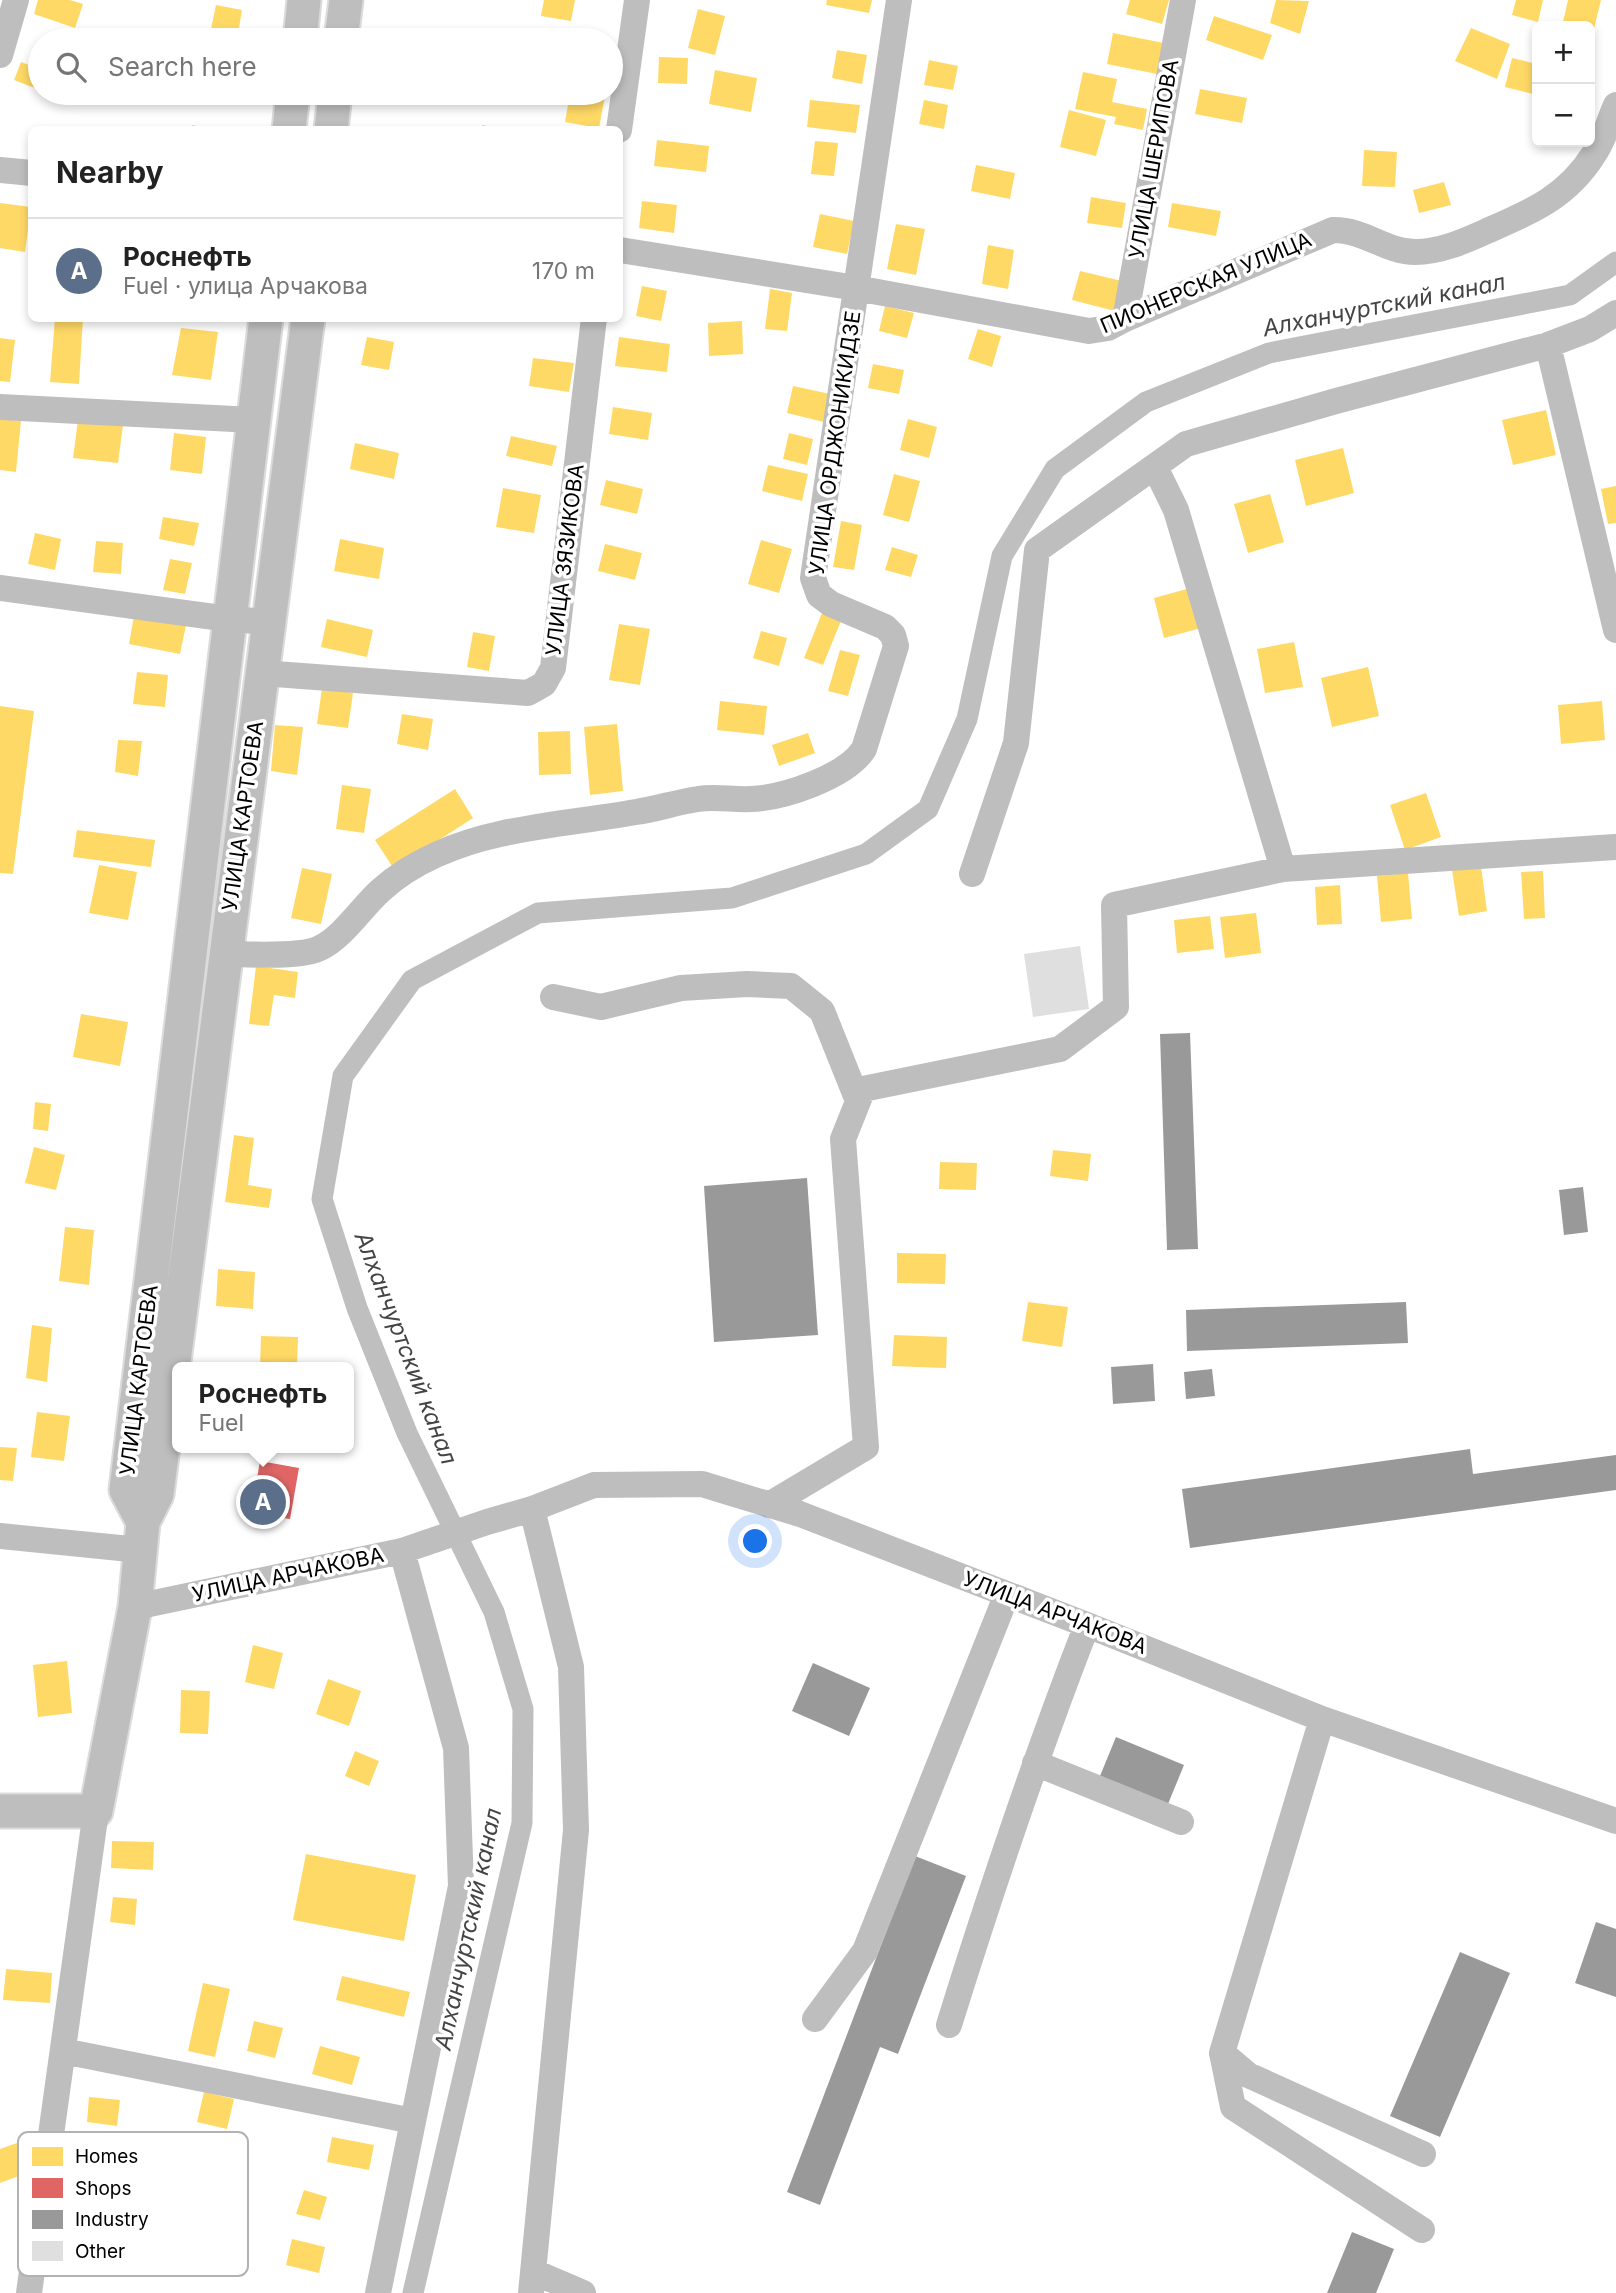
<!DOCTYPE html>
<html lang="en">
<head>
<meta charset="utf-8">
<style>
	body { margin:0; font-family:Inter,sans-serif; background:#f2f2f2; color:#222 }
	.controls { position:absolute; right:21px; top:21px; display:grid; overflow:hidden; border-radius:10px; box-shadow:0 4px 10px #0003 }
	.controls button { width:63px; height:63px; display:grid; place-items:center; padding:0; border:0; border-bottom:2px solid #e0e0e0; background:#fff; color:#222; font:35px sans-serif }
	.you { position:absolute; left:756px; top:1542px; width:24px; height:24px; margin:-18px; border:5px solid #fff; border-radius:50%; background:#1a73e8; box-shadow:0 0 0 10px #1a73e833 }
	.badge { display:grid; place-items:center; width:46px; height:46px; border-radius:50%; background:#ea580c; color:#fff; font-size:23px; font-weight:700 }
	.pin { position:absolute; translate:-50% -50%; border:4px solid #fff; box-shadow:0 2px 7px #0006 }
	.popup { position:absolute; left:172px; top:1362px; width:182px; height:91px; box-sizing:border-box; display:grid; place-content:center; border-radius:10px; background:#fff; filter:drop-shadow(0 2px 5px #0005); font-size:23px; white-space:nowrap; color:#767676 }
	.popup b { font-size:26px; color:#222 }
	.popup::after { content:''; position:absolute; left:50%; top:100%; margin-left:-14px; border:14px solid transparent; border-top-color:#fff }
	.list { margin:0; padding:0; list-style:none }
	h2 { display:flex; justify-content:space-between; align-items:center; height:91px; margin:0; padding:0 28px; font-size:30px }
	h2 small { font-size:23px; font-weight:400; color:#767676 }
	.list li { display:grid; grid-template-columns:46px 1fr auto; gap:21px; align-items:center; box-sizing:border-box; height:105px; padding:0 28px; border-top:2px solid #e0e0e0 }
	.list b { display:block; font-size:26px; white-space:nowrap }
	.list p { margin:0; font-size:23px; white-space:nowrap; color:#767676 }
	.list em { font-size:23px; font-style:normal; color:#767676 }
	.icon { flex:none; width:38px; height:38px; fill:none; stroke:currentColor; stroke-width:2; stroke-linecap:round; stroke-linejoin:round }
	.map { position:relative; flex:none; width:1616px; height:2293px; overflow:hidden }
	.search { position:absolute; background:#fff; box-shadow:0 4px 10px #0003; left:28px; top:28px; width:595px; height:77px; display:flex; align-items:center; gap:18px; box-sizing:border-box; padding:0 24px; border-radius:38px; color:#767676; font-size:26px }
	.panel { position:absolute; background:#fff; box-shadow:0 4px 10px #0003; left:28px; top:126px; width:595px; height:196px; border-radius:10px }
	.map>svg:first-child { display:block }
</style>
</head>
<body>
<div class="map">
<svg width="1616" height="2293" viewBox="0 0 1616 2293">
	<rect width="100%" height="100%" fill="#fff"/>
	<path fill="#ffd966" d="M38,0h32l13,4 -8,24 -41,-14z
		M544,0h31l-4,21 -30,-5z
		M827,0h45l-3,13 -43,-8z
		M1130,0h39l-7,24 -36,-10z
		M1276,0l33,1 -9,33 -30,-11z
		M1516,0h27l-5,22 -26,-7z
		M1568,0h33l-7,29 -4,-3 -27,-4z
		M216,5l26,5 -4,24 -27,-5z
		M698,9l27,7 -10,39 -27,-7z
		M1214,16l58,19 -9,25 -57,-20z
		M1471,28l39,16 -13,35 -42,-18z
		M1113,33l51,10 -7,31 -50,-10z
		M199,35l17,4v1h-18z
		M837,50l30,5 -5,29 -30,-6z
		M659,57l29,1 -1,26 -29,-1z
		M1512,58l25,6v31l-32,-8z
		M929,60l29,6 -5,24 -29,-5z
		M21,62l19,7v21l-26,-10z
		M715,70l42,8 -6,34 -42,-8z
		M1083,72l34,7 -5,23 35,7 -4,21 -29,-6 2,-7 -41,-8z
		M1200,89l47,9 -5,25 -47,-9z
		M570,93l35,3 -6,32 -34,-6z
		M810,100l50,5 -4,28 -49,-6z
		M924,100l24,5 -4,24 -25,-5z
		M1069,110l37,10 -10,36 -36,-9z
		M192,125l16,3v2h-17z
		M482,125l18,3v2h-18z
		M657,140l52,6 -3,26 -52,-6z
		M815,141l23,2 -4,33 -23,-2z
		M1364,150l33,2 -2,35 -33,-1z
		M976,165l39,8 -5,26 -39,-8z
		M1444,182l7,23 -32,8 -6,-23z
		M1091,197l35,6 -4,25 -35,-5z
		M642,201l35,4 -3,28 -35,-5z
		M0,203l31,4 -6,45 -25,-4z
		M1172,203l49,8 -5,25 -48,-9z
		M820,214l34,7 -7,33 -34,-7z
		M896,224l29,5 -9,46 -29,-6z
		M988,245l26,5 -6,39 -26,-5z
		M1080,271l42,10 -7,30 -43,-11z
		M642,286l25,5 -6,30 -25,-5z
		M770,289l22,4 -5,38 -22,-2z
		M885,306l29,7 -7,25 -28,-7z
		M55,318h28l-4,66 -29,-2z
		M742,321l1,33 -34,2 -1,-33z
		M181,328l37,4 -7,48 -39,-5z
		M978,329l23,7 -9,31 -24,-8z
		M367,337l27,5 -5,28 -28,-5z
		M619,337l51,7 -3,28 -52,-6z
		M0,338l15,2 -5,42 -10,-1z
		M533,358l41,5 -5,29 -40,-6z
		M873,364l31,6 -5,24 -31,-6z
		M793,386l42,9 -7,28 -41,-10z
		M613,407l39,6 -4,27 -39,-6z
		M1546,410l10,45 -43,10 -11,-45z
		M0,419l21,2 -5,51 -16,-2z
		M908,419l29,8 -8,31 -29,-8z
		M78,420l45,5 -5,38 -45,-5z
		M174,433l32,4 -4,37 -32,-4z
		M789,433l24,6 -6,26 -24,-6z
		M511,436l46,10 -5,20 -46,-10z
		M355,443l44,10 -5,26 -44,-10z
		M1343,448l11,45 -48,13 -11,-46z
		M768,465l40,9 -6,27 -40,-10z
		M894,474l26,7 -11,41 -26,-7z
		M606,480l37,9 -6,25 -37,-9z
		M1616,486v37l-8,1 -7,-35z
		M503,488l38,7 -7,38 -38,-6z
		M1270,494l14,48 -36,11 -14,-49z
		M163,517l36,6 -5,23 -35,-7z
		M841,521l21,4 -8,45 -21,-3z
		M35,533l26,6 -6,31 -27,-6z
		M340,539l44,9 -5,31 -45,-8z
		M761,540l31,9 -13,44 -31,-9z
		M96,541l27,2 -2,31 -28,-2z
		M605,544l37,9 -7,27 -37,-9z
		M892,547l26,8 -7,22 -26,-7z
		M170,559l22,4 -7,31 -22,-4z
		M1194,587l11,40 -41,11 -10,-40z
		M822,613l19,8 -18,44 -19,-7z
		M134,616l52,9 -6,29 -51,-10z
		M327,619l46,11 -6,27 -46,-10z
		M619,624l31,5 -10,56 -31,-5z
		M761,631l26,7 -8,28 -26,-8z
		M473,632l22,4 -6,35 -22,-4z
		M1294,642l9,45 -38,6 -8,-44z
		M840,650l20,5 -12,41 -20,-5z
		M1368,667l11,49 -47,11 -11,-49z
		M137,672l31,3 -3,32 -32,-3z
		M322,688l31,5 -5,35 -31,-4z
		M720,701l47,5 -3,29 -47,-5z
		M1602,701l3,39 -44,4 -3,-39z
		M0,706l34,5 -21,163 -13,-1z
		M402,714l31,5 -5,31 -31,-6z
		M617,724l6,67 -33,4 -6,-68z
		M275,725l28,2 -6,48 -26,-4z
		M570,731l1,43 -32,1 -1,-43z
		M808,733l7,20 -36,13 -7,-21z
		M118,740l24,1 -4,35 -23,-4z
		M342,785l29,4 -7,44 -28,-4z
		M455,789l18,29 -79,51 -19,-29z
		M1426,793l15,44 -36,13 -15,-45z
		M77,830l78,10 -4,27 -78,-10z
		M99,865l38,7 -9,48 -39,-7z
		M1481,866l6,45 -28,5 -7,-46z
		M302,868l30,6 -11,50 -30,-6z
		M1543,871l2,47 -21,1 -3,-47z
		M1408,873l4,46 -31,3 -4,-46z
		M1340,885l2,39 -25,1 -2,-38z
		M1256,913l5,40 -36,5 -5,-41z
		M1210,916l4,33 -37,4 -3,-33z
		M256,966l42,6 -3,26 -21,-3 -5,31 -20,-2z
		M81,1014l47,8 -8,44 -47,-9z
		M35,1102l16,2 -3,27 -15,-2z
		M234,1135l20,3 -6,47 24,4 -3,19 -44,-6z
		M34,1147l31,8 -9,35 -31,-7z
		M1053,1150l38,4 -3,27 -38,-5z
		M940,1162l37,1 -1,27 -37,-1z
		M65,1227l29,3 -5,55 -30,-4z
		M897,1253l49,1 -1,30 -48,-1z
		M218,1269l37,3 -2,37 -37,-3z
		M1028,1302l40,5 -6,40 -40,-6z
		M32,1325l20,3 -5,54 -21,-4z
		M894,1335l53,2 -1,31 -54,-2z
		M261,1336l37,1 -1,30h-37z
		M37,1412l33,4 -6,45 -33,-4z
		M0,1447l17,1 -4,33 -13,-1z
		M253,1645l30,8 -9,36 -29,-7z
		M67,1661l5,52 -34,4 -5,-52z
		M328,1679l33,12 -12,35 -33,-12z
		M181,1690l29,1 -2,43 -28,-1z
		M355,1751l24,10 -10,25 -24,-10z
		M112,1841l42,1 -1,28 -42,-2z
		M306,1854l110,21 -12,66 -111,-21z
		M113,1897l24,2 -2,26 -25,-3z
		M6,1969l46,4 -2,30 -47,-3z
		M342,1976l68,16 -6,25 -68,-17z
		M203,1983l27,6 -15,68 -27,-6z
		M254,2021l29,7 -8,30 -28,-7z
		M320,2046l40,11 -8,28 -40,-11z
		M204,2092l30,7 -7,30 -30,-7z
		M89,2097l31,3 -3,26 -30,-4z
		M332,2137l42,8 -5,25 -42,-8z
		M17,2143l10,30 -27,10v-34z
		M84,2154l29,6 -6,29 -30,-6z
		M304,2190l23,7 -7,23 -24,-6z
		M80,2196l32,8 -5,21 -32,-8z
		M292,2239l33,8 -6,26 -33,-8z"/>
	<path fill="#e06666" d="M260,1461l39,7 -9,51 -39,-6z"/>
	<path fill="#999" d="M1190,1033l8,216 -31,1 -7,-216z
		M807,1178l11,157 -104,7 -10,-156z
		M1583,1187l5,45 -24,3 -5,-45z
		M1406,1302l2,41 -221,8 -1,-41z
		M1153,1364l2,37 -42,3 -2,-37z
		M1212,1369l3,27 -29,3 -2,-27z
		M1470,1449l3,25 143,-19v35l-426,58 -8,-59z
		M813,1663l57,25 -21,48 -57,-25z
		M1116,1737l68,28 -16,39 -68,-28z
		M915,1856l51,20 -68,178 -18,-7 -60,158 -33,-13z
		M1596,1922l20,7v68l-41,-14z
		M1460,1952l50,21 -70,164 -50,-21z
		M1352,2232l42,17 -18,44h-49z"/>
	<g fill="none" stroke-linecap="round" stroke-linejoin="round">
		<path stroke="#bfbfbf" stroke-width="21" d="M413,2293l109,-470 1,-114 -29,-97 -87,-179 -50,-125 -35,-109 21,-123 69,-96 126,-67 194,-15 134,-44 62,-45 39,-90 35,-163 53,-87 91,-67 123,-49 301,-58 46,-33"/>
	</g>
	<path fill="#dfdfdf" d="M1080,946l9,63 -56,8 -9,-63z"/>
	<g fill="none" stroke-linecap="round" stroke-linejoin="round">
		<defs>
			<path id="major" d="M300,40l4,-40
				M341,40l5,-40
				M289,130l4,-37
				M331,130l4,-37
				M143,1522l-17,-32 140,-1172
				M0,1811h96l39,-204 8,-85 14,-28 151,-1176"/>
		</defs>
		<use href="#major" stroke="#dbdbdb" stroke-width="37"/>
		<path stroke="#bebebe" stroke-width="26" d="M0,55l16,-55
			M619,130l18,-130
			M0,170l32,3
			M620,250l236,38 233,43 19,-3 17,-9 208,-89c30,-1 53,22 82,22 25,0 50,-11 72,-21 44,-19 80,-34 107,-77 10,-14 15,-33 22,-49
			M1125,319l58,-319
			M1548,345l68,285
			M0,407l253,13
			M1155,467l21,43 107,359
			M0,588l229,31 40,3
			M262,673l266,20 16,-9 9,-16 41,-350
			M972,874l44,-131 21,-193 149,-106 150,-43 212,-56 42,-16 26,-16
			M225,954c23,0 76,4 95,-6 23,-11 42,-41 61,-58 32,-29 77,-47 119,-56 44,-10 91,-14 136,-22 21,-3 41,-10 62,-13 17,-3 35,1 53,0 32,-1 95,-22 113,-50l32,-103 -3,-11 -8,-8 -54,-23 -12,-9 -6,-17 86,-578
			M553,997l48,10 80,-19 66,-4 44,2 31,25 36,90
			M769,1505l97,-58 -23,-308 20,-50 197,-40 56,-42 -2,-102 169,-36 332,-22
			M0,1536l140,14
			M135,1607l267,-56 85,-29 45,-13 62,-24 108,-1 98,30 287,111 235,94 294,102
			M1322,1719l-100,334 26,22 175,79
			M1035,1763l146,59
			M815,2019l50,-68 142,-357
			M949,2025c42,-135 87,-269 138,-400
			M63,2051l350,70
			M1222,2053l11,54 189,123
			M534,2272l49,21
			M29,2293l67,-482
			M378,2293l83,-407 -5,-138 -54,-197
			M531,2293l45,-463 -5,-163 -39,-158"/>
		<use href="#major" stroke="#bebebe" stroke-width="33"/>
	</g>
	<g text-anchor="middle" stroke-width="7" stroke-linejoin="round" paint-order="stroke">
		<g font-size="21" fill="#000" stroke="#fff">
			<text transform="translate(1154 159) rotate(-80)" y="7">УЛИЦА ШЕРИПОВА</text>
			<text transform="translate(1206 283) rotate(-23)" y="7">ПИОНЕРСКАЯ УЛИЦА</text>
			<text transform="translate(835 443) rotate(-82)" y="7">УЛИЦА ОРДЖОНИКИДЗЕ</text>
			<text transform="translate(565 560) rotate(-83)" y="7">УЛИЦА ЗЯЗИКОВА</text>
			<text transform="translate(243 816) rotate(-82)" y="7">УЛИЦА КАРТОЕВА</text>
			<text transform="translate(139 1380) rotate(-83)" y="7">УЛИЦА КАРТОЕВА</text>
			<text transform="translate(288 1575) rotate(-12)" y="7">УЛИЦА АРЧАКОВА</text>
			<text transform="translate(1055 1613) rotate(21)" y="7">УЛИЦА АРЧАКОВА</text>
		</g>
		<g font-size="23" font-style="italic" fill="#444" stroke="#fff">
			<text transform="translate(1384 305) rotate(-11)" y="8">Алханчуртский канал</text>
			<text transform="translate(406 1348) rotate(69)" y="8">Алханчуртский канал</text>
			<text transform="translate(468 1929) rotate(-78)" y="8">Алханчуртский канал</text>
		</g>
	</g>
	<rect x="18" y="2132" width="230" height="144" rx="10" fill="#fff" stroke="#b2b2b2" stroke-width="2"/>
	<rect x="32" y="2147" width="31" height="19" fill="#ffd966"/>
	<rect x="32" y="2178" width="31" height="20" fill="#e06666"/>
	<rect x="32" y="2210" width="31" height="19" fill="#999"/>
	<rect x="32" y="2241" width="31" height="20" fill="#dfdfdf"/>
	<g font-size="19" fill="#000">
		<text x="75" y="2163">Homes</text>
		<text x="75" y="2195">Shops</text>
		<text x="75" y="2226">Industry</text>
		<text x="75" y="2258">Other</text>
	</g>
</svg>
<div class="controls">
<button>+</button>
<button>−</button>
</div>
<div class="you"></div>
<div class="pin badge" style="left:263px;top:1502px;background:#5c6f8a">A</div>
<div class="popup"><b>Роснефть</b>Fuel</div>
<div class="search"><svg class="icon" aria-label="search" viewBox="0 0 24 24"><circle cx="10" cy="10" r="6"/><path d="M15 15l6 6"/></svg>Search here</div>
<section class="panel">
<h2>Nearby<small></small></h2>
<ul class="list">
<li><span class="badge" style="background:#5c6f8a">A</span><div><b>Роснефть</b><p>Fuel · улица Арчакова</p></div><em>170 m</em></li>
</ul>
</section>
</div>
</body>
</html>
